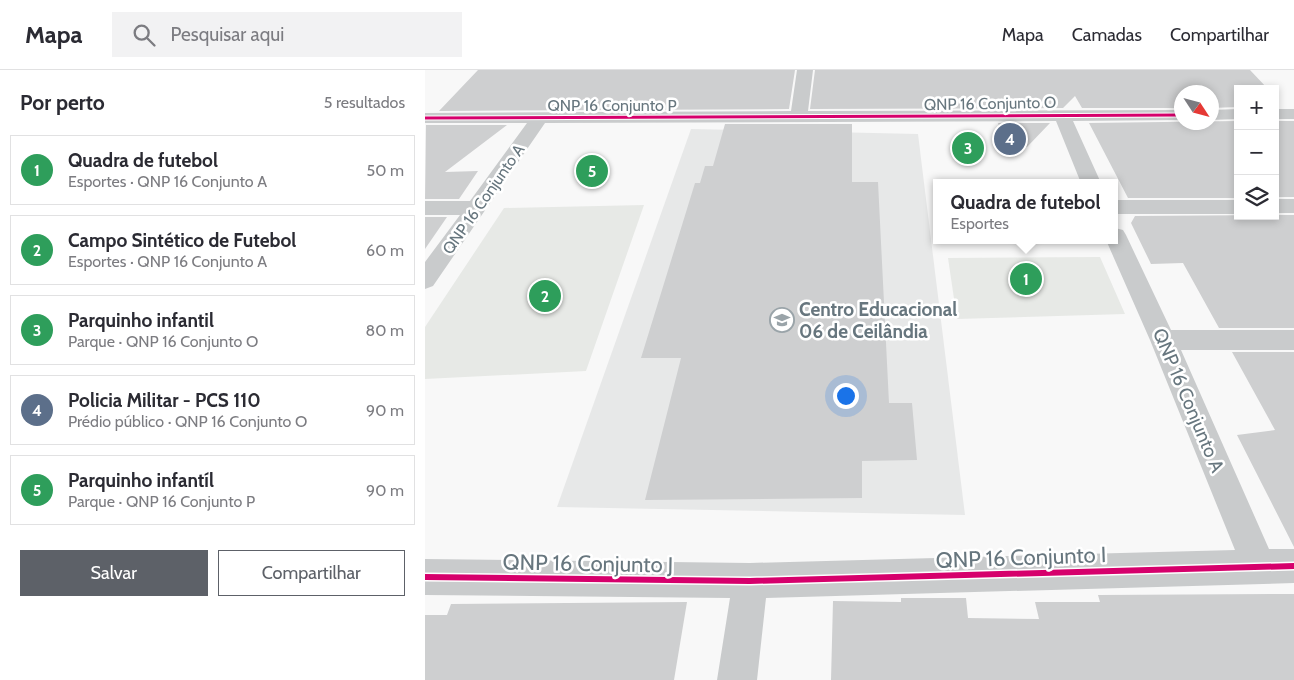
<!DOCTYPE html>
<html lang="pt">
<head>
<meta charset="utf-8">
<style>
	body { margin:0; font-family:Cabin,sans-serif; background:#f2f2f3; color:#2b2b33 }
	.controls { position:absolute; right:15px; top:15px; display:grid; overflow:hidden; border-radius:0px; box-shadow:0 2px 8px #0003 }
	.controls button { width:45px; height:45px; display:grid; place-items:center; padding:0; border:0; border-bottom:1px solid #e1e1e2; background:#fff; color:#2b2b33; font:25px sans-serif }
	.compass { position:absolute; left:749px; top:15px; width:45px; height:45px; border-radius:50%; background:#fff; box-shadow:0 2px 8px #0003; rotate:126deg }
	.you { position:absolute; left:420px; top:325px; width:18px; height:18px; margin:-12px; border:4px solid #fff; border-radius:50%; background:#1a73e8; box-shadow:0 0 0 8px #1a73e833 }
	.badge { display:grid; place-items:center; width:32px; height:32px; border-radius:50%; background:#5d6168; color:#fff; font-size:16px; font-weight:700 }
	.pin { position:absolute; translate:-50% -50%; border:2px solid #fff; box-shadow:0 1px 5px #0006 }
	.popup { position:absolute; left:508px; top:109px; width:185px; height:65px; box-sizing:border-box; display:grid; place-content:center; border-radius:0px; background:#fff; filter:drop-shadow(0 1px 4px #0005); font-size:16px; white-space:nowrap; color:#7c7c81 }
	.popup b { font-size:19px; color:#2b2b33 }
	.popup::after { content:''; position:absolute; left:50%; top:100%; margin-left:-10px; border:10px solid transparent; border-top-color:#fff }
	.list { margin:0; padding:0; list-style:none }
	h2 { display:flex; justify-content:space-between; align-items:center; height:65px; margin:0; padding:0 20px; font-size:21px }
	h2 small { font-size:16px; font-weight:400; color:#7c7c81 }
	.list li { display:grid; grid-template-columns:32px 1fr auto; gap:15px; align-items:center; box-sizing:border-box; height:70px; margin:0 10px 10px; padding:0 10px; border:1px solid #e1e1e2; border-radius:0px }
	.list b { display:block; font-size:19px; white-space:nowrap }
	.list p { margin:0; font-size:16px; white-space:nowrap; color:#7c7c81 }
	.list em { font-size:16px; font-style:normal; color:#7c7c81 }
	.actions { display:flex; gap:10px; padding:15px 20px }
	.actions a { flex:1; padding:11px 0; border:1px solid #5d6168; border-radius:0px; text-align:center; font-size:18px; color:#5d6168 }
	.actions .main { background:#5d6168; color:#fff }
	.icon { flex:none; width:28px; height:28px; fill:none; stroke:currentColor; stroke-width:2; stroke-linecap:round; stroke-linejoin:round }
	.map { position:relative; flex:none; width:869px; height:610px; overflow:hidden }
	header { display:flex; align-items:center; gap:30px; box-sizing:border-box; height:70px; padding:0 25px; background:#fff; border-bottom:1px solid #e1e1e2 }
	header strong { font-size:24px }
	nav { display:flex; gap:28px; margin-inline-start:auto; font-size:18px }
	.search { width:350px; height:45px; background:#f2f2f3; display:flex; align-items:center; gap:12px; box-sizing:border-box; padding:0 18px; border-radius:0px; color:#7c7c81; font-size:19px }
	main { display:flex }
	aside { flex:1; background:#fff }
	.map>svg:first-child { display:block }
</style>
</head>
<body>
<header>
<strong>Mapa</strong>
<div class="search"><svg class="icon" aria-label="search" viewBox="0 0 24 24"><circle cx="10" cy="10" r="6"/><path d="M15 15l6 6"/></svg>Pesquisar aqui</div>
<nav><a>Mapa</a><a>Camadas</a><a>Compartilhar</a></nav>
</header>
<main>
<aside>
<h2>Por perto<small>5 resultados</small></h2>
<ul class="list">
<li><span class="badge" style="background:#2e9e5b">1</span><div><b>Quadra de futebol</b><p>Esportes · QNP 16 Conjunto A</p></div><em>50 m</em></li>
<li><span class="badge" style="background:#2e9e5b">2</span><div><b>Campo Sintético de Futebol</b><p>Esportes · QNP 16 Conjunto A</p></div><em>60 m</em></li>
<li><span class="badge" style="background:#2e9e5b">3</span><div><b>Parquinho infantil</b><p>Parque · QNP 16 Conjunto O</p></div><em>80 m</em></li>
<li><span class="badge" style="background:#5c6f8a">4</span><div><b>Policia Militar - PCS 110</b><p>Prédio público · QNP 16 Conjunto O</p></div><em>90 m</em></li>
<li><span class="badge" style="background:#2e9e5b">5</span><div><b>Parquinho infantíl</b><p>Parque · QNP 16 Conjunto P</p></div><em>90 m</em></li>
</ul>
<div class="actions"><a class="main">Salvar</a><a>Compartilhar</a></div>
</aside>
<div class="map">
<svg width="869" height="610" viewBox="0 0 869 610">
	<rect width="100%" height="100%" fill="#f8f8f8"/>
	<path fill="#e7e8e8" d="M266,59l227,5 47,381 -408,-8z"/>
	<path fill="#e7e9e6" d="M219,135l-58,166 -161,8v-52l79,-119z
		M675,187l25,57 -168,5 -9,-61z"/>
	<path fill="#cecfd0" d="M53,0h317l-6,39 -350,2z
		M390,0h435l18,19h-30v18l-27,1v-16h-30v16h-99l-7,-12 -12,12 -253,1z
		M813,51v77h-110l-39,-75z
		M850,51h19v76h-19z
		M573,53h52l-23,24h-21z
		M300,54h127v58h26l11,221h23l5,57 -55,1v37l-217,2 36,-142h-40l54,-175h5l5,-17h8z
		M1,55h81l-62,47 33,-1 -19,28h-34z
		M850,145h19v113h-75l-36,-65 -32,1 -20,-41 4,-7z
		M0,147h22l-22,32z
		M807,282h62v195l-57,-112 38,-5z
		M869,524v86h-463l2,-79 68,1v-4h65l2,20 71,1 -4,-17h65l-2,-7z
		M262,532l-13,78h-249v-65h22l4,-11z"/>
	<g fill="none" stroke-linecap="round" stroke-linejoin="round">
		<path fill="#c9cbcc" fill-rule="evenodd" d="M372,0h16l-5,41 373,-1v10l-108,1 28,62h-20l-25,-62 -511,2 -112,163 -8,3v-27l35,-47h-35v-14h45l57,-78h-102v-10l366,-2z
			M813,39v10l-27,1v-10z
			M850,39h19v10h-19z
			M850,129h19v14h-19z
			M690,130h123v14h-123z
			M690,158l8,2 3,5 45,95h123v20h-113l88,199h25v34l-528,15 -9,82h-40l13,-82 -305,-3v-36l325,4 485,-13 -85,-210 -44,-100h9z"/>
		<defs>
			<path id="cycleway-far1" d="M0,48l756,-3"/>
			<path id="cycleway" d="M0,507l325,4 544,-15"/>
		</defs>
		<use href="#cycleway-far1" stroke="#fff" stroke-width="5"/>
		<use href="#cycleway" stroke="#fff" stroke-width="9"/>
		<use href="#cycleway-far1" stroke="#d6006c" stroke-width="3"/>
		<use href="#cycleway" stroke="#d6006c" stroke-width="6"/>
	</g>
	<defs>
		<symbol id="school-ring" viewBox="-11 -11 22 22"><circle r="9.5" fill="#fff" stroke="#9aa4a9" stroke-width="1.5"/><path d="M0-5L7-2L0 1L-7-2ZM-4 1L0 2.5L4 1V4Q0 6-4 4Z" fill="#9aa4a9"/></symbol>
	</defs>
	<g fill-rule="evenodd">
		<use href="#school-ring" x="343" y="236" width="28" height="28"/>
	</g>
	<g text-anchor="middle" stroke-width="5" stroke-linejoin="round" paint-order="stroke">
		<g font-size="16" fill="#67767e" stroke="#fff">
			<text transform="translate(565 33) rotate(-1)" y="6">QNP 16 Conjunto O</text>
			<text x="187" y="41">QNP 16 Conjunto P</text>
			<text transform="translate(58 129) rotate(-55)" y="6">QNP 16 Conjunto A</text>
		</g>
		<g font-size="19" font-weight="bold" fill="#67767e" stroke="#fff" text-anchor="start">
			<text x="374" y="246">Centro Educacional<tspan x="374" dy="22">06 de Ceilândia</tspan></text>
		</g>
		<g font-size="19" fill="#67767e" stroke="#fff">
			<text transform="translate(764 330) rotate(67)" y="7">QNP 16 Conjunto A</text>
		</g>
		<g font-size="22" fill="#67767e" stroke="#fff">
			<text transform="translate(596 487) rotate(-2)" y="8">QNP 16 Conjunto I</text>
			<text transform="translate(163 493) rotate(1)" y="8">QNP 16 Conjunto J</text>
		</g>
	</g>
</svg>
<div class="controls">
<button>+</button>
<button>−</button>
<button><svg class="icon" aria-label="layers" viewBox="0 0 24 24"><path d="M12 4l9 5-9 5-9-5zM3 14l9 5 9-5"/></svg></button>
</div>
<svg class="compass" viewBox="-18 -18 36 36"><path d="M0-13l5 13h-10z" fill="#e53935"/><path d="M0 13l5-13h-10z" fill="#7c7c81"/></svg>
<div class="you"></div>
<div class="pin badge" style="left:601px;top:209px;background:#2e9e5b">1</div>
<div class="popup"><b>Quadra de futebol</b>Esportes</div>
<div class="pin badge" style="left:120px;top:226px;background:#2e9e5b">2</div>
<div class="pin badge" style="left:543px;top:78px;background:#2e9e5b">3</div>
<div class="pin badge" style="left:585px;top:69px;background:#5c6f8a">4</div>
<div class="pin badge" style="left:167px;top:101px;background:#2e9e5b">5</div>
</div>
</main>
</body>
</html>
